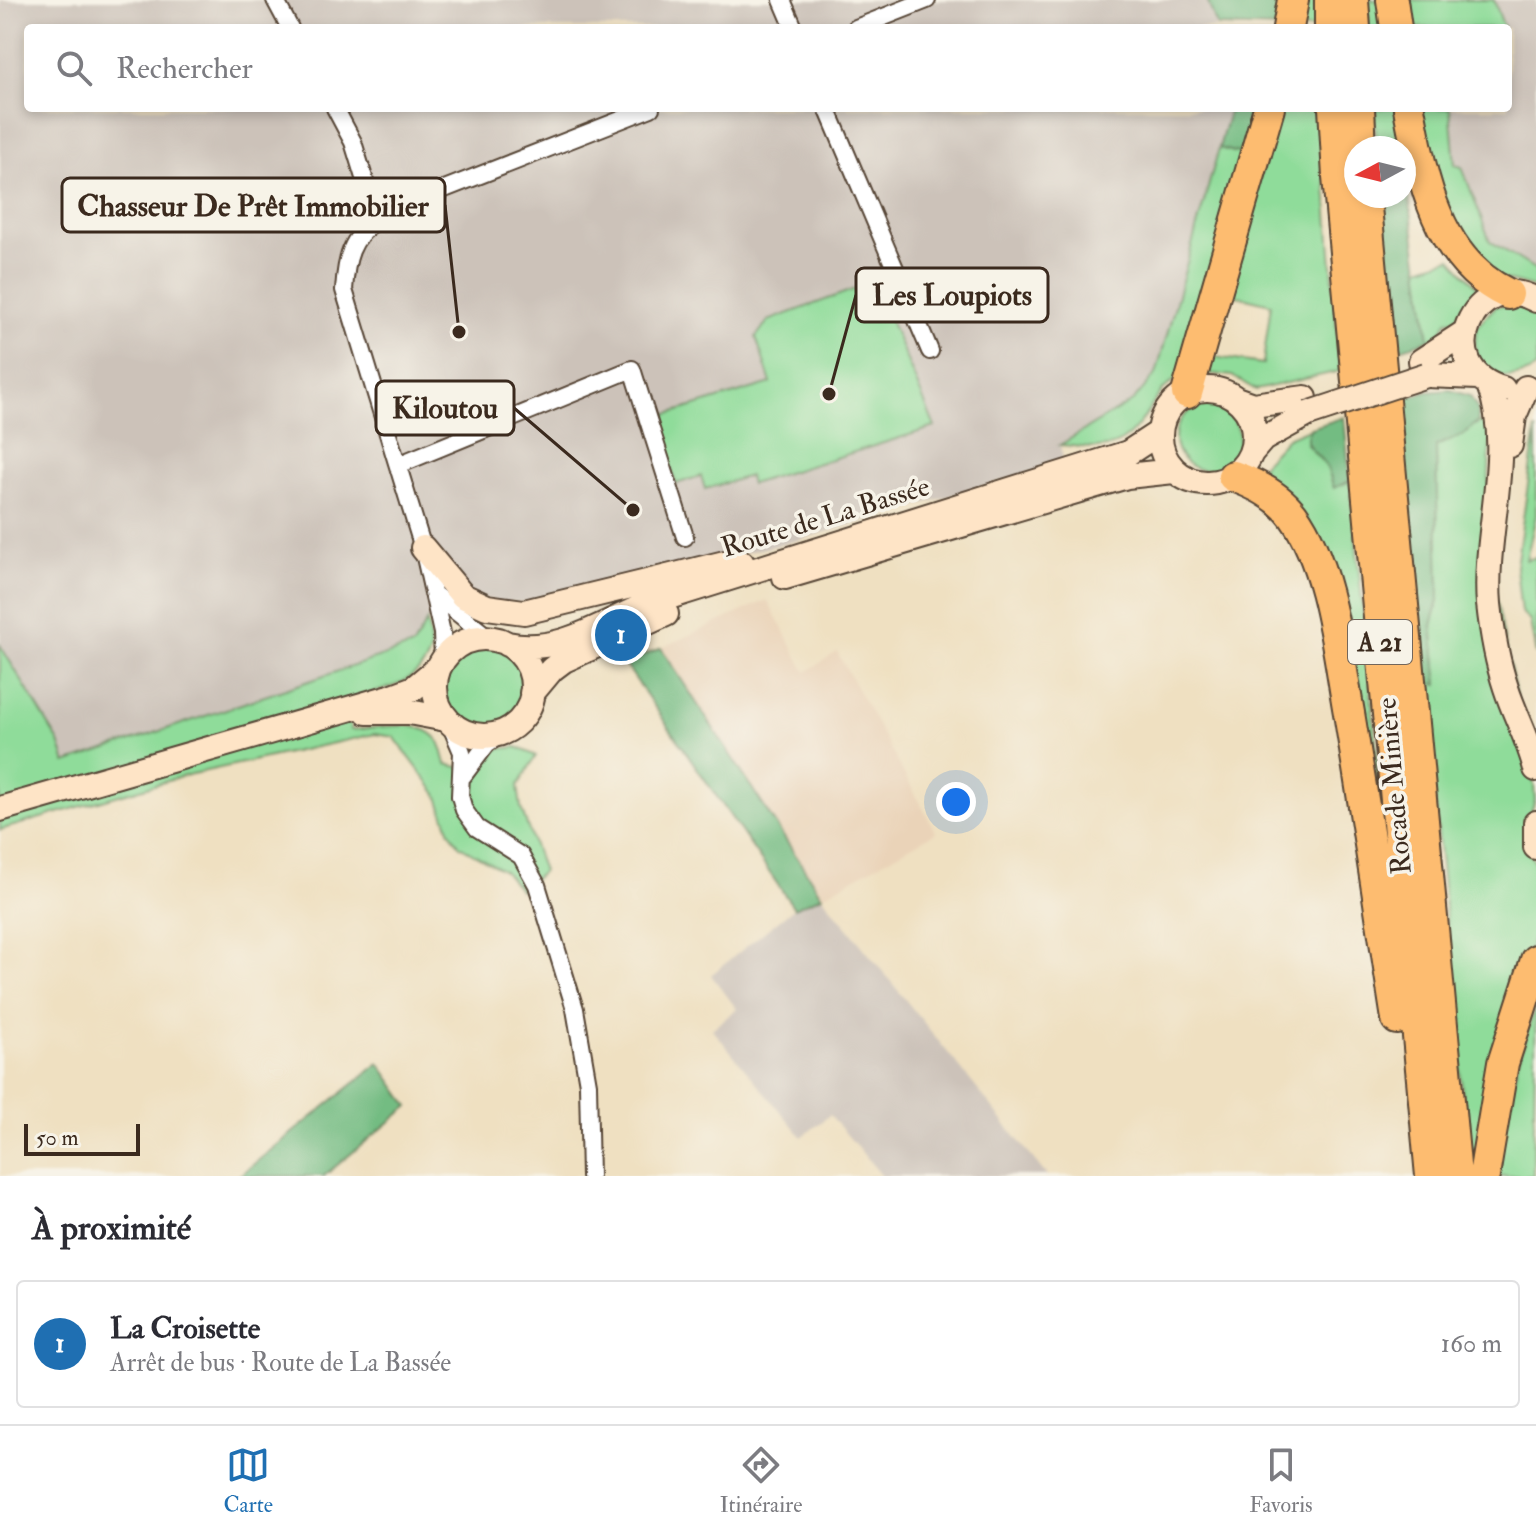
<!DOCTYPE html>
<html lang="fr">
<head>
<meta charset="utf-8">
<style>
	body { margin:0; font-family:"IM FELL Double Pica",serif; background:#f7f7f7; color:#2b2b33 }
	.compass { position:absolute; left:1344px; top:136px; width:72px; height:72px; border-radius:50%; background:#fff; box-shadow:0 4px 12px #0003; rotate:263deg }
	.scale { position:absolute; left:24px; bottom:20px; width:116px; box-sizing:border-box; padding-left:8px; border:4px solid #3b2a1e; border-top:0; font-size:22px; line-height:28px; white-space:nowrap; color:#3b2a1e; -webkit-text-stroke:6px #f7f3e8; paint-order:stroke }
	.you { position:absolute; left:956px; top:802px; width:28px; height:28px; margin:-20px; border:6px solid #fff; border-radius:50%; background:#1a73e8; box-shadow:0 0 0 12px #1a73e833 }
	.badge { display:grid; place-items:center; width:52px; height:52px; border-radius:50%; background:#1f6fb2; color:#fff; font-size:26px; font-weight:700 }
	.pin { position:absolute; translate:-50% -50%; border:4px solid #fff; box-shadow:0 2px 8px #0006 }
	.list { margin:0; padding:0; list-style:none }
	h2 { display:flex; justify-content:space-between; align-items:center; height:104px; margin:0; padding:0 32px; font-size:34px }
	h2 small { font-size:26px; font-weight:400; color:#7c7c81 }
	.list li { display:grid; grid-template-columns:52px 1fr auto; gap:24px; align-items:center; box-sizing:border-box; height:128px; margin:0 16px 16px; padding:0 16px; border:2px solid #e1e1e2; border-radius:8px }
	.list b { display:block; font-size:30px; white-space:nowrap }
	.list p { margin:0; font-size:26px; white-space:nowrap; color:#7c7c81 }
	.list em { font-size:26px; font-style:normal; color:#7c7c81 }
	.icon { flex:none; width:44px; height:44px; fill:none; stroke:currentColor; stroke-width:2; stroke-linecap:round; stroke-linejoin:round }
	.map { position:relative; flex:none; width:1536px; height:1176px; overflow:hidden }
	.search { position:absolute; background:#fff; box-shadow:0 4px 12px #0003; left:24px; right:24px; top:24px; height:88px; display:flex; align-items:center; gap:20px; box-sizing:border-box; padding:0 28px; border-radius:8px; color:#7c7c81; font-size:30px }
	.sheet { height:248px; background:#fff }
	nav { display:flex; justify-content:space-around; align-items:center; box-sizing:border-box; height:112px; border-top:2px solid #e1e1e2; background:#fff; font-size:22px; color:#7c7c81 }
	nav a { display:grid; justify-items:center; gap:4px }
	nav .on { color:#1f6fb2 }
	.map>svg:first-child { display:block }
</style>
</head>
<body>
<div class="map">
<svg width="1536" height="1176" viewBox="0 0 1536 1176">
	<rect width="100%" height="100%" fill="#f7f3e8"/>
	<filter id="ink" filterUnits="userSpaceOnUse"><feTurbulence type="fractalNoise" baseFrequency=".0125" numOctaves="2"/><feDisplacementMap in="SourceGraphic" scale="16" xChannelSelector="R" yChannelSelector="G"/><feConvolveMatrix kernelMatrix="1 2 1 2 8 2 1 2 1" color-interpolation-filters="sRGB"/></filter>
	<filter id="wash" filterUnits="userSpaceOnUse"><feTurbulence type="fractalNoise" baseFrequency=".006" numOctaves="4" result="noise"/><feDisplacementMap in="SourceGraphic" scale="32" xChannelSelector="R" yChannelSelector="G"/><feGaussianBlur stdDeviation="1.8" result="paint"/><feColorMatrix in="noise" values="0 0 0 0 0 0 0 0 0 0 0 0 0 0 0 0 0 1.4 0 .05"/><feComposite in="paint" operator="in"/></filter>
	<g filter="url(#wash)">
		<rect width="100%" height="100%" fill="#efe0c1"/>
		<path fill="#ead3b8" d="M767,600l39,72 31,-20 99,180 -114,64 -161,-248z"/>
		<path fill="#ccc2b9" d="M0,0h1207l10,26 -3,2h-1186v80h1202l-74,266 -22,26 -74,44 4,19 -265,77 -258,62h-46l-23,-8 -45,27 -13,25 -349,117 -6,-21 -59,-97z
			M1494,0h42v270l-46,-29 -28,-74 -7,-2 -5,-57h58v-80h-4z
			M822,896l225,280h-165l-52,-61 -28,22 -90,-108 25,-20 -26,-34 83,-67z"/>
		<path fill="#8fdc9a" stroke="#65835c" stroke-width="2" d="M1305,0h10v28h-14z
			M1368,0h14l4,28h-17z
			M1404,0h90l10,28h-96z
			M1280,108h40l20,263 -84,19 -24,-14 -27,-3 4,-17 54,8 8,-60 -46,-11z
			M1374,108h23l5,40h-25z
			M1420,108h30l5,57 7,2 28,74 46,29v18l-48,-13 -42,-64z
			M1219,148l27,7 -64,221c-36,16 -36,69 -84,72 -11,1 -26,-3 -38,-3l74,-45 22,-26z
			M1451,258l30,33 -19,17 -7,12 -8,1 -6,12 -12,7 -10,-72z
			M874,282l61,145 -184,57 -2,-8 -44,13 -4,-13 -25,8 -21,-66 116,-35 -15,-46 12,-16z
			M1496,306h29l11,8v54c-19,13 -54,14 -60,-15 -2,-8 0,-18 0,-26z
			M1175 438a32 32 0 1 1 64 0a32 32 0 1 1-64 0Z
			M1491,420l-5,129 48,236 1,16 -6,16v35l7,13v63l-29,90 -37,157 -46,-492 14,1 -6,-59 7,-25 -3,-155c18,-7 38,-24 55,-25z
			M1311,428l-4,16 20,23 7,21 16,-7 40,405 -61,-332 -73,-83 31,-33z
			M1536,429v87l-10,44 10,-3v98l-6,-34 -9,-8 -5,-46z
			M427,621c1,9 5,23 3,31 -9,33 -58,41 -85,48l6,30c25,-1 69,-14 87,10 4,6 6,17 8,24l33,8 17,-23 21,-2 19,9 -18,30 3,22 22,63 -23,19 -16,-19 -44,-25 -10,-14 -13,-38 -43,-57 -19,-3 -187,41 -188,55v-185l59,97 7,21 347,-117z
			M442 687a41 41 0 1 1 82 0a41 41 0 1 1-82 0Z
			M1536,1004l-3,172h-38l22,-111z"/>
		<path fill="#73bc82" stroke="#577350" stroke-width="2" d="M1207,0h78l-6,28 -62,-2z
			M1230,108h29l-13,47 -27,-7z
			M1405,168l24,172 -36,11 -13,-155h24z
			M1450,390l20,6 8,14v11l-13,13 -29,12 3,154 -7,25 6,59 -14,-1 -28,-282 30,-9z
			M1344,417l6,64 -16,7c-2,-6 -4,-14 -7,-20 -8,-15 -29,-22 -16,-40z
			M661,648l161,248 -28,12 -169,-244z
			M379,1063l30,43 -85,70h-85z"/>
	</g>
	<g filter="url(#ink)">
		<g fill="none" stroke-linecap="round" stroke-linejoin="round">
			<defs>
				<path id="minor" d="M275,0l15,28
					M782,0l12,28
					M856,28l71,-28
					M335,108l18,34 24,78c-27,18 -31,40 -33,70l79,258 19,85 1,27
					M827,108l103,243
					M377,220l19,-12 255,-100
					M398,465l234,-96 53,168
					M435,595l54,43
					M450,724l12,28 -2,44 4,14 13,18 44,28 16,29 38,124 13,75 2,92
					M463,776l24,-32 16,-11"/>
				<path id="secondary" d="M1421,361l43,-28
					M1426,375l52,2
					M1489,385c26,64 -6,150 0,219 3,28 8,57 17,84 9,28 23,52 30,81
					M1160 436a47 47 0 1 1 94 0a47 47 0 1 1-94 0Z
					M1503,389c-74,-21 -29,-123 33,-89
					M1236,399l17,6 52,-7
					M1510,445l4,-29 12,-28
					M1251,453l12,-14 45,-25
					M423,548l40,48 24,11 37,5 205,-50 13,1
					M785,577l342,-101 47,-5
					M435 687a49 49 0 1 1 98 0a49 49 0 1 1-98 0Z
					M507,644c55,12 100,-25 149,-43l472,-148 32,-21
					M532,693l20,-24 12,-9 102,-46
					M367,712h42l37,7
					M0,809l390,-112 24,-9 25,-21
					M1536,823v24"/>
				<path id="motorway" d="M1330,0v28
					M1353,0l2,28
					M1392,0l4,28
					M1288,28l5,-28
					M1334,108l4,69 93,999
					M1359,108l2,40
					M1409,108c13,70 28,153 99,186
					M1365,196l91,980
					M1187,393l82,-285
					M1233,476c23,8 45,19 60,39 37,51 45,137 56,198 17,102 32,204 48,306
					M1484,1176l19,-113 33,-103"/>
			</defs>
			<use href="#minor" stroke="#564536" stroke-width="20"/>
			<use href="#secondary" stroke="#564536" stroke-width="28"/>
			<use href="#motorway" stroke="#564536" stroke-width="34"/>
			<use href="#minor" stroke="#fff" stroke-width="16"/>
			<use href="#secondary" stroke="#fee4c6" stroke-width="24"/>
			<use href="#motorway" stroke="#fdbc70" stroke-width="30"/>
			<defs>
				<path id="secondary-bridge" d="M1308,414l118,-39"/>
			</defs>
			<use href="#secondary-bridge" stroke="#564536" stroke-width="28" stroke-linecap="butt"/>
			<use href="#secondary-bridge" stroke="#fee4c6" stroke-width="24"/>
		</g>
	</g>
	<g text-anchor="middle" stroke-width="7" stroke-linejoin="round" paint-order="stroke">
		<rect fill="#f7f3e8" stroke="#73665b" stroke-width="2" x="1348" y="620" width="64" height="44" rx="6"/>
		<g font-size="26" font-weight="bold" fill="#3b2a1e">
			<text x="1380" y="651">A 21</text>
		</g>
		<g font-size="28" fill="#3b2a1e" stroke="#f7f3e8">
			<text transform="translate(825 516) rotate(-17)" y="10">Route de La Bassée</text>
			<text transform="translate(1393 786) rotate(-95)" y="10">Rocade Minière</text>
		</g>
	</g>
	<path fill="none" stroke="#3b2a1e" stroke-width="3" d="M459 332L445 205M829 394L856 295M633 510L514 408"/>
	<g fill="#3b2a1e" stroke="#f7f3e8" stroke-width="3">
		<circle cx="459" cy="332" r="8"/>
		<circle cx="829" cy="394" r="8"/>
		<circle cx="633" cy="510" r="8"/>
	</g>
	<g fill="#f7f3e8" stroke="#3b2a1e" stroke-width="3">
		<rect x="62" y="178" width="383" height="54" rx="8"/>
		<rect x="856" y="268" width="192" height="54" rx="8"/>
		<rect x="376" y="381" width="138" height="54" rx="8"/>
	</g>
	<g font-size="30" text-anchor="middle" font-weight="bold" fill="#3b2a1e">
		<text x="253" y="216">Chasseur De Prêt Immobilier</text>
		<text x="952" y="305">Les Loupiots</text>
		<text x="445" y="418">Kiloutou</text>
	</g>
</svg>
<svg class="compass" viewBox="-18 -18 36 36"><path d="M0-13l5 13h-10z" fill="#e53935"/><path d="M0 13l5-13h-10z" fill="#7c7c81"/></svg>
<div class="scale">50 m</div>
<div class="you"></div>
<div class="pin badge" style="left:621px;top:635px">1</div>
<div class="search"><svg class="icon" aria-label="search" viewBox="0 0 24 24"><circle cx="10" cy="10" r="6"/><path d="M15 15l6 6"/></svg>Rechercher</div>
</div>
<section class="sheet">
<h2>À proximité<small></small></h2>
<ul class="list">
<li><span class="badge">1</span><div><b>La Croisette</b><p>Arrêt de bus · Route de La Bassée</p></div><em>160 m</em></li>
</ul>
</section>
<nav>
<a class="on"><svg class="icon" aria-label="map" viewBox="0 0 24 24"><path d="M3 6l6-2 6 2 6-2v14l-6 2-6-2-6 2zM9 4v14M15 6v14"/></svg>Carte</a>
<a><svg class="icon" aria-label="directions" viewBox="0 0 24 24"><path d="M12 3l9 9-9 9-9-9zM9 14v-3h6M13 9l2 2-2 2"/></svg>Itinéraire</a>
<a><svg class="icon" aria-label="saved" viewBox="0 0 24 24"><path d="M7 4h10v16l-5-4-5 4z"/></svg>Favoris</a>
</nav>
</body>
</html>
